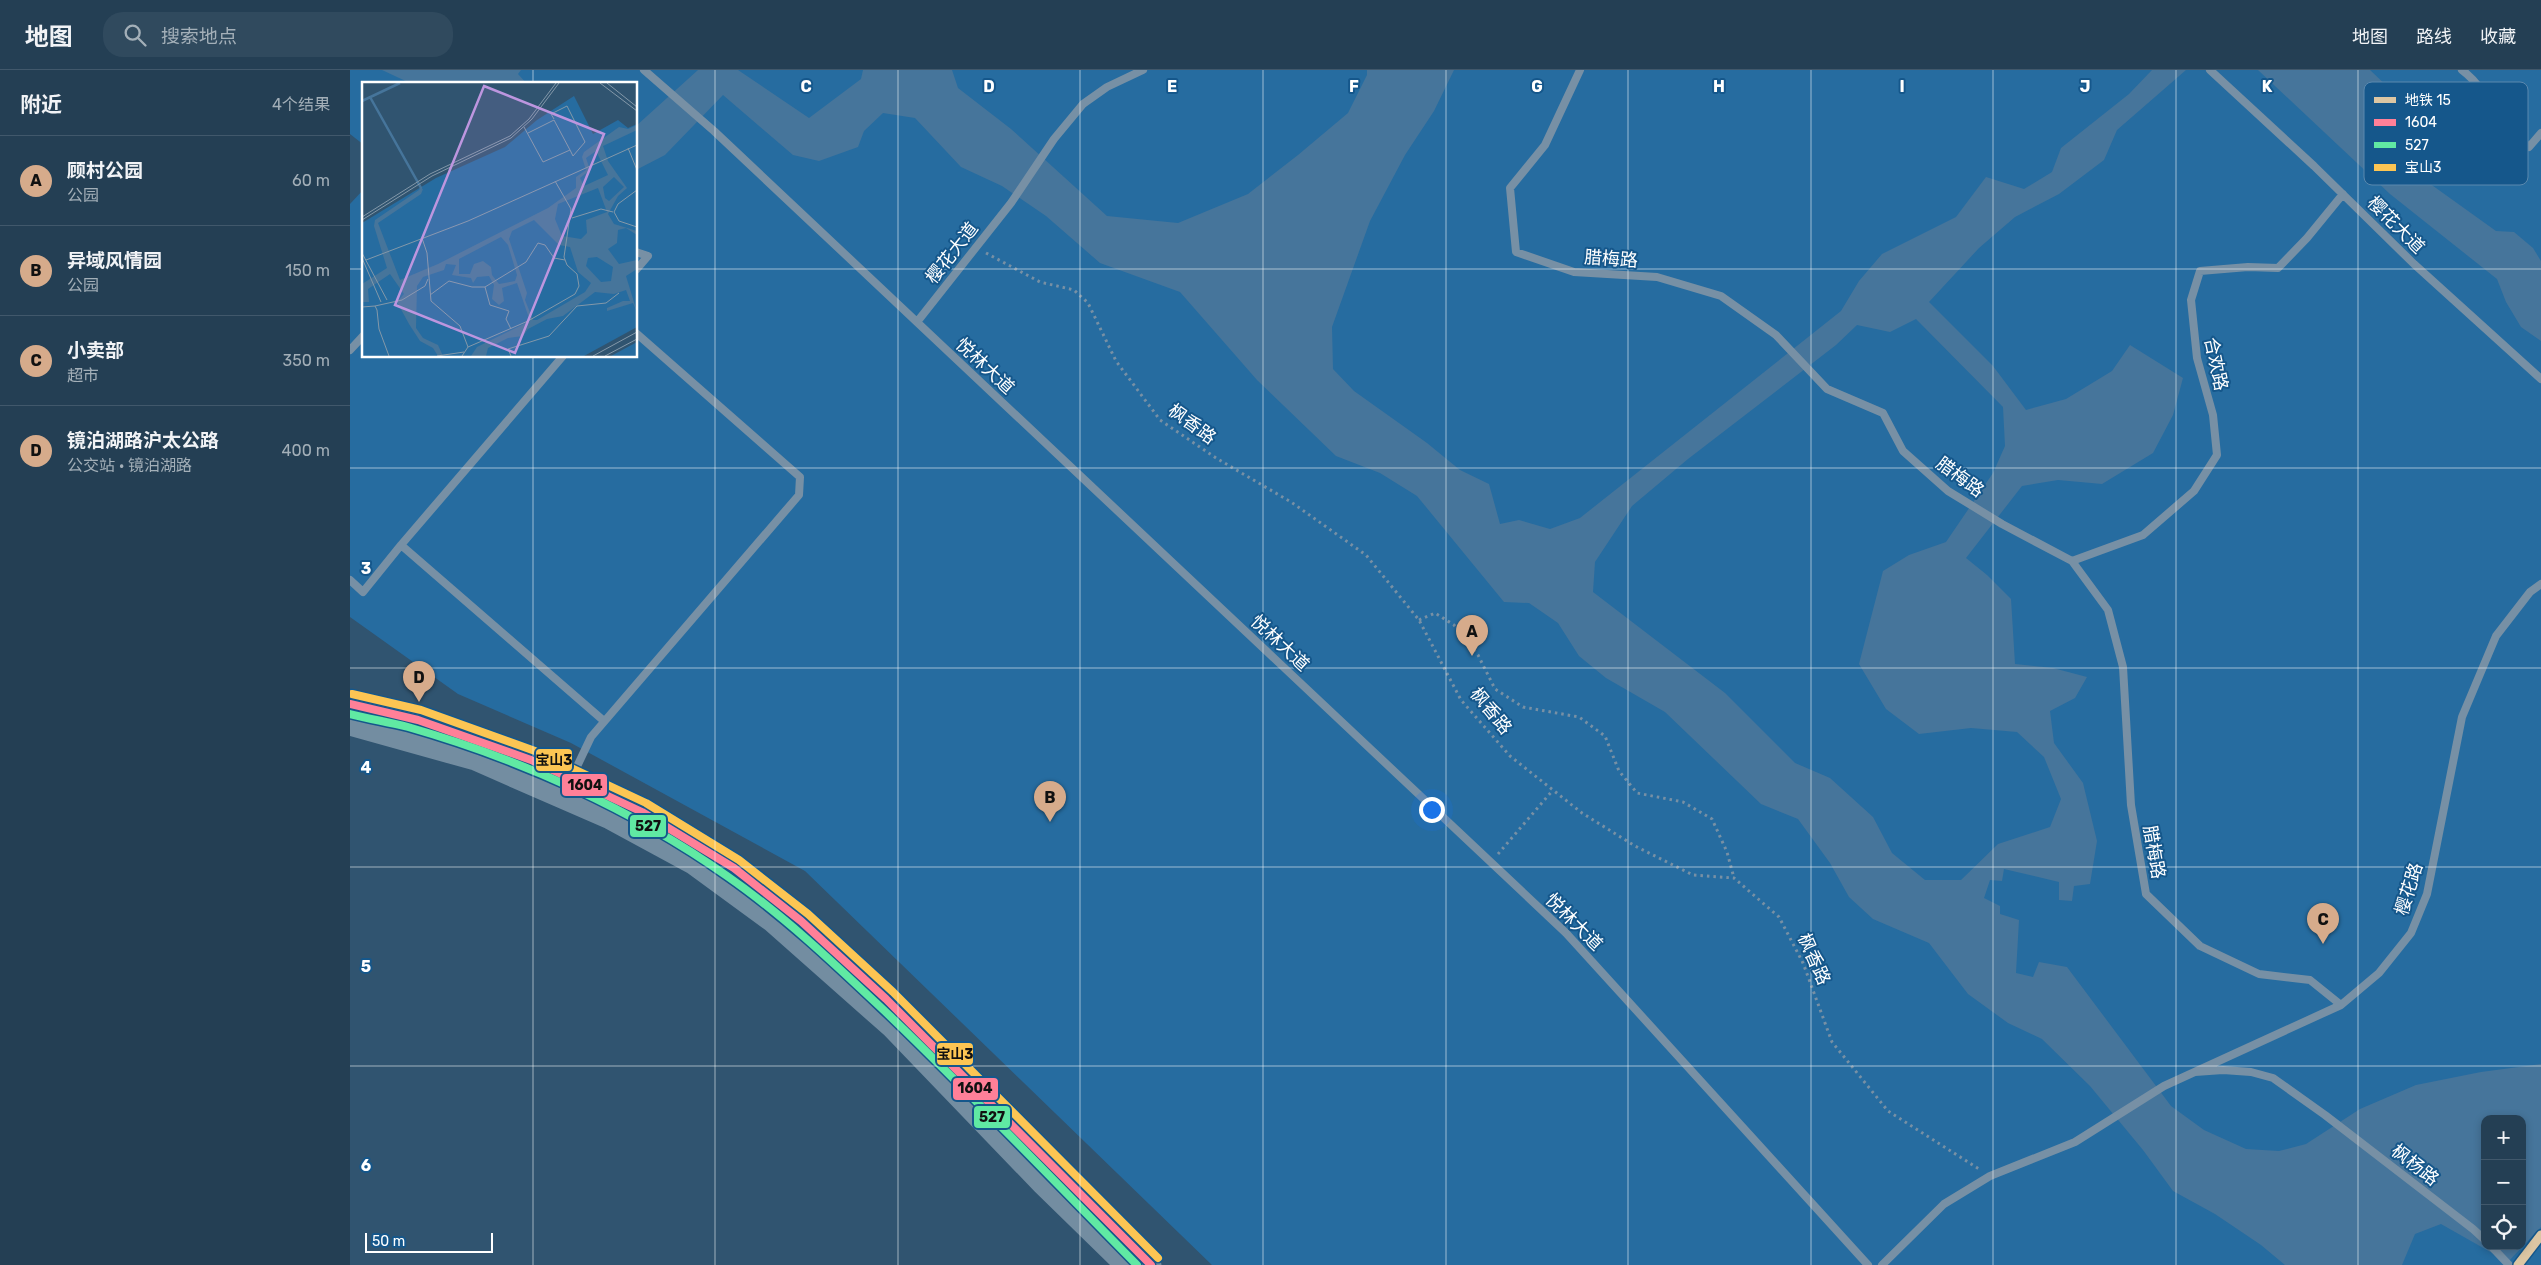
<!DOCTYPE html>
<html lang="zh">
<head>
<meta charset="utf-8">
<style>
	body { margin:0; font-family:Rubik,"Noto Sans SC",sans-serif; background:#304a5e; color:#f1f3f6 }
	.controls { position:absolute; right:15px; bottom:15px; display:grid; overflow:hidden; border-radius:10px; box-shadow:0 2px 8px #0003 }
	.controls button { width:45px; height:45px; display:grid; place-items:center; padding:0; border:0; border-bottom:1px solid #41586b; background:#243f54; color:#f1f3f6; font:25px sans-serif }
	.scale { position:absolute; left:15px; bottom:12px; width:128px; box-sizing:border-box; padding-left:5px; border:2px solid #fff; border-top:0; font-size:14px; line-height:18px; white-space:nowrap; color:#fff; -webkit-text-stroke:4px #15578b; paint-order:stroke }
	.you { position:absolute; left:1081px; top:739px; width:18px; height:18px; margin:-12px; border:4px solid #fff; border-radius:50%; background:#1a73e8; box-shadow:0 0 0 8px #1a73e833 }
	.badge { display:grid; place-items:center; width:32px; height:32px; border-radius:50%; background:#d6ab8b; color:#111; font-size:16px; font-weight:700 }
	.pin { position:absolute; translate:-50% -41px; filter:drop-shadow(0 1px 2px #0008) }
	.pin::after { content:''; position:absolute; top:26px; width:18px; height:15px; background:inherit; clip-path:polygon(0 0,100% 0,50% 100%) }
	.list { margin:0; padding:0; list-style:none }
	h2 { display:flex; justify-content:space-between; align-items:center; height:65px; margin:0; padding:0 20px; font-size:21px }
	h2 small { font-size:16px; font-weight:400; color:#a3afb8 }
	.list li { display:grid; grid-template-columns:32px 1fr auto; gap:15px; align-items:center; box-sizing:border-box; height:90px; padding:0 20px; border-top:1px solid #41586b }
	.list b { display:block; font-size:19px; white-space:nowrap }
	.list p { margin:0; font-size:16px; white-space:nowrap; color:#a3afb8 }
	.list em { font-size:16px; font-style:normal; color:#a3afb8 }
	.icon { flex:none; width:28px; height:28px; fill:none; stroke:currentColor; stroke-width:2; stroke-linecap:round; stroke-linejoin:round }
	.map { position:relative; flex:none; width:2191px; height:1195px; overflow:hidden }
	header { display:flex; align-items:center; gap:30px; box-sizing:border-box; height:70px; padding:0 25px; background:#243f54; border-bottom:1px solid #41586b }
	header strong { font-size:24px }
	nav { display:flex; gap:28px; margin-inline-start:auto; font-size:18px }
	.search { width:350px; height:45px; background:#304a5e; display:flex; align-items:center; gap:12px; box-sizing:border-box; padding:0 18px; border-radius:20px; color:#a3afb8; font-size:19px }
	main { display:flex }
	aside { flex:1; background:#243f54 }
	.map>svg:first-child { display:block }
</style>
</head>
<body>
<header>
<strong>地图</strong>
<div class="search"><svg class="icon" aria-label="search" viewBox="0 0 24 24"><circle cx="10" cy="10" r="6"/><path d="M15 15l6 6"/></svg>搜索地点</div>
<nav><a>地图</a><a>路线</a><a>收藏</a></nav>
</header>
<main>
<aside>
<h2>附近<small>4个结果</small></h2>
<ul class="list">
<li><span class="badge">A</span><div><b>顾村公园</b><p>公园</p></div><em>60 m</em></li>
<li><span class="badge">B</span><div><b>异域风情园</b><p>公园</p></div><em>150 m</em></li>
<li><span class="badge">C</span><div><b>小卖部</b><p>超市</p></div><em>350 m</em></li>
<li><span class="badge">D</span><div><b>镜泊湖路沪太公路</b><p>公交站 · 镜泊湖路</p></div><em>400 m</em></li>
</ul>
</aside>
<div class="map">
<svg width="2191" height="1195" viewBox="0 0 2191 1195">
	<rect width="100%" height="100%" fill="#305470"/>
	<path fill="#266ca0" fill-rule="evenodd" d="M0,0h2191v1195h-1329l-407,-394 -234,-128 -113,-49 -108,-77v-413l14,-15v167h272v-272h-272v61l-14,-11zM2135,1049h37v127h-37z"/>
	<path fill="#46759b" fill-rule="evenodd" d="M32,0h139l-3,4 9,10h-115z
		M348,0h40l71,48 52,-39 2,-9h89l6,18 53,41 96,87 71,7 70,-29 50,-39 50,-42 19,-38v-5h87l-20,41 -29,44 -35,66 -38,106 1,42 21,22 73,52 33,27 29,14 11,40 19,-4 31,9 30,-11 261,-207 18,-30 23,-27 74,-37 30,-40 38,12 28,-17 9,-24 68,-54 23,-24h34l-69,60 -13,30 -45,34 -44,23 -36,31 -50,54 64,64 33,44 40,-11 46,-28 18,-26 53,33 -10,37 -20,38 -51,31 -44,-4 -36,6 -56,72 21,17 24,24 4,65 38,4 34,9 -12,21 -25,13 4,32 29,40 14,58 -7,43 -16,2 -2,15 -13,-1v-18l-55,-13 -2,12 -12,-1 -6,18 16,8v8l19,6 -3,53 17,4 6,-15 28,5 104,139 33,24 42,19 33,2 27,-7 54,-35 56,-24 65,-13 60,-8v163l-33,35 -67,-38 -26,10 -13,31h-117l-24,-20 -46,-31 -42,-23 -30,-41 -53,-64 -48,-47 -34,-16 -40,-29 -39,-51 -56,-24 -24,-22 -19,-34 -32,-44 -37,-15 -96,-92 -59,-34 -27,-22 -21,-33 -29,-20 -25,-1 -87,-106 -37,-23 -44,-17 -79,-76 -77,-88 -80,-29 -54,-47 -44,-30 -41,-19 -46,-49 -32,-5 -19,18 -6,16 -39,14 -26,-6 -70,-60 -58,60 -29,15v-44zM1566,249l87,88 2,39 -12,27 -47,69 -37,13 -26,16 -24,93 27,45 33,25 52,-6 46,4 27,25 17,42 -11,28 -52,17 -37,36h-36l-33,-27 -19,-36 -43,-39 -35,-15 -70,-70 -132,-101 2,-30 37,-56 56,-47 148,-114 21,-20 33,7zM2135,1049h37v127h-37z
		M1908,0h112l20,19 4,36 35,58 67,48 18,1 19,16 8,13v80l-20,-14 -15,-25 -9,-23 -107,-85z"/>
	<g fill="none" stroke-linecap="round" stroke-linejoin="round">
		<path stroke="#7790a5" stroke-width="3" stroke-dasharray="2.5 4" stroke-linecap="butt" d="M636,183l54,29 34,8 14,13 28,58 44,59 56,38 75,44 75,53 53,65 42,80 49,56 72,57 53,33 58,29 41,3 45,39 24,46 29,79 56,69 91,58
			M1069,550l16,-7 19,12 24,30 17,34 28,18 56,10 26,19 14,35 18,22 46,9 29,17 15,33 7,26
			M1148,784l55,-64"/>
		<path stroke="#7790a5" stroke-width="8" d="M294,0l70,61 852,802 302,332
			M1230,0l-35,75 -35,43 6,64 58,20 83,5 64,19 55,39 51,54 56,24 20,38 45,40 54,33 70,37 36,49 15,57 8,138 15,89 54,52 59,28 51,6 31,25
			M1860,0l104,96 100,98 127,115
			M2112,0c28,21 37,58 67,77l12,-14
			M286,182l12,4 -12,14
			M567,252l94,-119 43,-64 29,-35 24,-17 36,-17
			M0,280l14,-15
			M213,286l-162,189 203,176
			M1722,491l71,-26 51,-44 23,-36 -4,-40 -16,-57 -6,-58 9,-29 48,-4 30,1 29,-30 36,-44
			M0,510l13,12 38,-47
			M222,707l19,-40 208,-242 1,-18 -164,-144
			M1845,1002l28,-2 28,2 22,6 52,37 148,114 12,11
			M2141,1176l18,19
			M1532,1195l62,-61 46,-28 85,-34 89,-56 177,-81 38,-32 32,-40 16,-39 35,-177 34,-81 34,-44 11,-8"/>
		<path stroke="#738da1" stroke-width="21" d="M0,634c23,6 46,9 68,16 98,29 206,76 292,132 64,41 121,95 176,147 91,86 177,178 265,266
			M0,655l125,35 135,59 83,45 78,57 121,107 150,156 83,81"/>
		<defs>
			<path id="bus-1" d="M0,634l68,16 113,40 111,52 92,56 67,53 85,78 265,266"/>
			<path id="bus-2" d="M0,644c19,5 39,8 58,13 112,32 224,82 319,149 59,41 112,92 164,141 84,81 164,165 246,248"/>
			<path id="bus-3" d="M2,624l69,16 114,41 111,52 93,57 69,54 85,78 265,266"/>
		</defs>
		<use href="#bus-1" stroke="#15578b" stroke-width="11"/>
		<use href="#bus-2" stroke="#15578b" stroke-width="11"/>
		<use href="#bus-3" stroke="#15578b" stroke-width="11"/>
		<use href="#bus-1" stroke="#ff8098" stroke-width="8"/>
		<use href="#bus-2" stroke="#60e9a3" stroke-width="8"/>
		<use href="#bus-3" stroke="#fcc553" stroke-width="8"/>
		<defs>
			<path id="metro-1" d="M2168,1195l23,-30"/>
		</defs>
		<use href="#metro-1" stroke="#15578b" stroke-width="12"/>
		<use href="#metro-1" stroke="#dcc6a3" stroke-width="9"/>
	</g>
	<path fill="none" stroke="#fff" stroke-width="1" stroke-opacity="0.55" d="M183,0v14M365,0v1195M548,0v1195M730,0v1195M913,0v1195M1096,0v1195M1278,0v1195M1461,0v1195M1643,0v1195M1826,0v1195M2008,0v1195M0,199h14M286,199h1905M183,286v909M0,398h2191M0,598h2191M0,797h2191M0,996h2191"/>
	<g text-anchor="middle" stroke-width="4" stroke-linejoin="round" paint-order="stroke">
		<g font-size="18" fill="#fff" stroke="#15578b">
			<text transform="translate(2046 155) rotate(45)" y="6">樱花大道</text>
			<text transform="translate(602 183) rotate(-52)" y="6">樱花大道</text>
			<text transform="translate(1261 189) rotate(4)" y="6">腊梅路</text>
			<text transform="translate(1866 294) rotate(78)" y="6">合欢路</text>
			<text transform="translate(635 296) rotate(43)" y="6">悦林大道</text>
			<text transform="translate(842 354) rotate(36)" y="6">枫香路</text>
			<text transform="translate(1610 407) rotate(36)" y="6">腊梅路</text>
			<text transform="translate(930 573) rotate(43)" y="6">悦林大道</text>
			<text transform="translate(1141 641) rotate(51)" y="6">枫香路</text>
			<text transform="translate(1804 782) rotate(80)" y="6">腊梅路</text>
			<text transform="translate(2059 819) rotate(-73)" y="6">樱花路</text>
			<text transform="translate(1224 852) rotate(45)" y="6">悦林大道</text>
			<text transform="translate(1464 889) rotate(66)" y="6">枫香路</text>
			<text transform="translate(2065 1095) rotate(38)" y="6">枫杨路</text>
		</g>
	</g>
	<g transform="translate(12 12)">
		<rect width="275" height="275" fill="#305470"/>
		<path d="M212,14l19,38 25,-14 10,8 9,-4v203l-53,29h-222v-133l74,-45 69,-31 32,-27zM275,260v14h-26z" fill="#266ca0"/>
		<path d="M275,43v5l-34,16 5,15 19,27 -9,8 -10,18 6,10 23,7v4l-11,-7 -8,2 -1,13 -9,6 11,15 18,-4v9l-11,7 11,36 -4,-9 -26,8v-3l16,-7h7l-4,-11 -12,4 -19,-2 -32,24 -16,3 -19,10 -5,7 -15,2 -20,10 -2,8h-15l6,-9 53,-26 -13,-38 -15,5 2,13 -5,4 -7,-6 2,-14 -5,-9 -12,1 -4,6 -2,-5 -19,-3 4,-10 -10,-1 -2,6 -21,7 -6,9 -1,42 7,10 15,7 5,11h-5l-5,-8 -13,-7 -11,-17 -12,-22 7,-8 -14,-20 -22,15 1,13h-7v-18l25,-16 -13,-42 1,-6 44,-30 4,-1 -2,5 -43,29 22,57 38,-16 110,-56 28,-20v-11l10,-7 -4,-13 2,-5 35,-25 9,2zM234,69l12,24 -24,11 -4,-8 10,-8 -4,-12zM252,95l10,10 -15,14 -4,-3 -2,-11zM236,106l9,24 -21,8 1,13 -6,6 -19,-3 -7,-17 3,-15zM172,138l25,25 11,2 8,25 13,11 -6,9 -48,28h-4l-8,-20 2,-7 -18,-54 3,-8zM139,155l7,8 9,30 -2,6 -16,3 -7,-9 -1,-8 -8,-6 -9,3 -4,10h-11v-15zM235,175l16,10 -2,14 -10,1 -15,-16 2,-8z" fill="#46759b" fill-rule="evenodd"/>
		<path fill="none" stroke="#46759b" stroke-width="2.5" d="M8,15l51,91 -1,4M0,19l38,-18"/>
		<path fill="none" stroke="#8398a9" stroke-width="1" d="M238,1l37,28M245,1l30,24M192,37l-3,-5 16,-8 18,36 -12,14 -3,-6M162,45l19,35 27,-12 -16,-30 -26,13M266,66l9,22M275,108l-19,14 -4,8 5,9 18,6M0,135l68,-43 80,-38 19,-17 27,-36M210,136l29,-9 12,3M0,138l70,-44 79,-38 21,-19 27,-36M60,156l5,15 4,48 29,25 8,21M0,171l25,47M0,176l19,44M4,178l102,-39 169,-76M123,205l5,18 19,6 -3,8 5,10M68,213l19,-14 23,6h13l41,-25 12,-19 7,2 9,13 11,2M13,224l27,-6 23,-14 3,-7M0,225l13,-1 2,4 2,19 10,27M75,274l27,-4M100,274l6,-9 60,-26 47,-27 4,-8 -2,-12 -10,-9 -3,-8 7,-48 -16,-28M149,274l-3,-7 41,-13 28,-30 29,-3 13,-10M231,274l44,-24M243,274l32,-17"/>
		<path fill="#bd96df" fill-opacity="0.15" stroke="#bd96df" stroke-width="2.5" d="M122,4l120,48 -89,219 -120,-48z"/>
		<rect width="275" height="275" fill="none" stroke="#fff" stroke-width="2.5"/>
	</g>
	<rect x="2014" y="12" width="164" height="103" rx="8" fill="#15578b" stroke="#5b89ae" stroke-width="1"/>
	<rect x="2024" y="27" width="22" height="6" fill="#dcc6a3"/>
	<rect x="2024" y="49" width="22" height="7" fill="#ff8098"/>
	<rect x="2024" y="72" width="22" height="6" fill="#60e9a3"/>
	<rect x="2024" y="94" width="22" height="7" fill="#fcc553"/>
	<g font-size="14" fill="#fff">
		<text x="2055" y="35">地铁 15</text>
		<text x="2055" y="57">1604</text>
		<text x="2055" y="80">527</text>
		<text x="2055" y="102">宝山3</text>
	</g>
	<g font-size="16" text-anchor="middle" font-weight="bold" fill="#fff" stroke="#15578b" stroke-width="4" stroke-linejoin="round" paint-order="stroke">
		<text x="456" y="22">C</text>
		<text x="639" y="22">D</text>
		<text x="822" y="22">E</text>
		<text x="1004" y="22">F</text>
		<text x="1187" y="22">G</text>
		<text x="1369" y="22">H</text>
		<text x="1552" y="22">I</text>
		<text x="1735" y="22">J</text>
		<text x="1917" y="22">K</text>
		<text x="16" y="504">3</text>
		<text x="16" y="703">4</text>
		<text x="16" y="902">5</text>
		<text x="16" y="1101">6</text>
	</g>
	<g stroke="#15578b" stroke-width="2">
		<rect x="185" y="678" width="38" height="24" rx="5" fill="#fcc553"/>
		<rect x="211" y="703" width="47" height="24" rx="5" fill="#ff8098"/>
		<rect x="279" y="744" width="38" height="24" rx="5" fill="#60e9a3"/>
		<rect x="586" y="972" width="38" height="24" rx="5" fill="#fcc553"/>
		<rect x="602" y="1007" width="47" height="24" rx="5" fill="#ff8098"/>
		<rect x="623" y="1035" width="38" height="24" rx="5" fill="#60e9a3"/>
	</g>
	<g font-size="14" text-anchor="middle" font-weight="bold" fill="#111">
		<text x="204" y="695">宝山3</text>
		<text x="235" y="720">1604</text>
		<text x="298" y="761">527</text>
		<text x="605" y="989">宝山3</text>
		<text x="625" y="1023">1604</text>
		<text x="642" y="1052">527</text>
	</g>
</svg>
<div class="controls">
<button>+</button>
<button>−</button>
<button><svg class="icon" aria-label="locate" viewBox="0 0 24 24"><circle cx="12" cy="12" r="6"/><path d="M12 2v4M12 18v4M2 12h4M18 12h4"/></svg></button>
</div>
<div class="scale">50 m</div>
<div class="you"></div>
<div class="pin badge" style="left:1122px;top:586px">A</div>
<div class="pin badge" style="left:700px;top:752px">B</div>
<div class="pin badge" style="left:1973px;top:874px">C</div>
<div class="pin badge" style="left:69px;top:632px">D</div>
</div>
</main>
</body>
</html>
